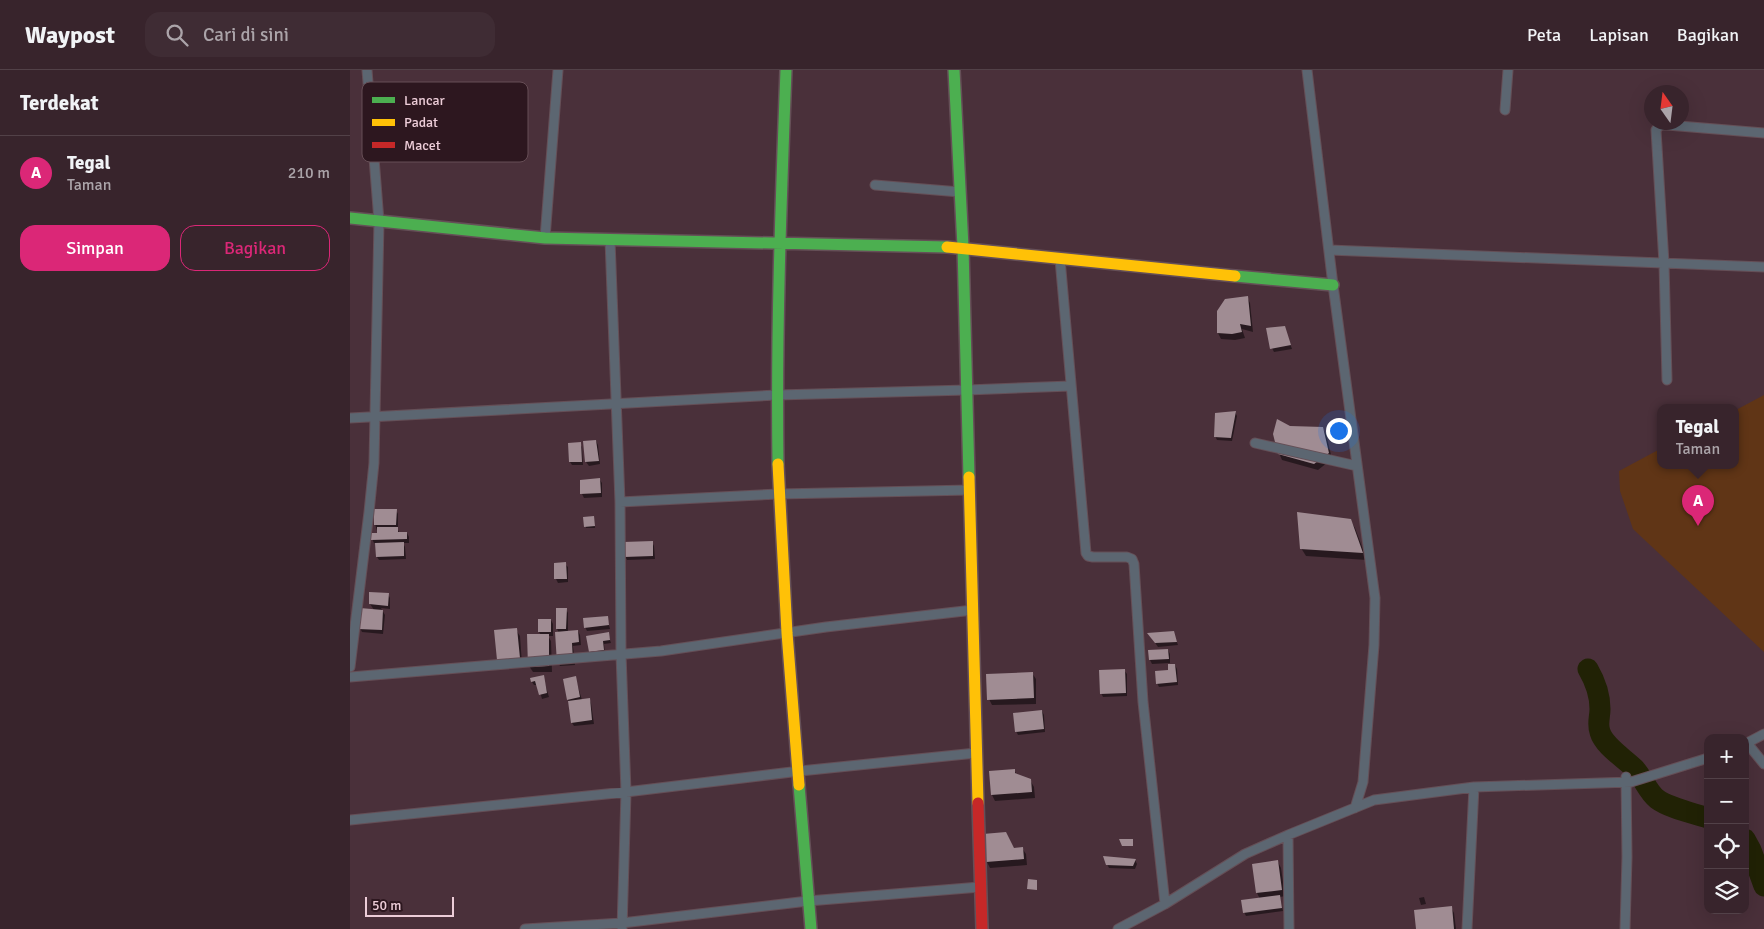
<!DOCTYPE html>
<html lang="id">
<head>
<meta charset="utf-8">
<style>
	body { margin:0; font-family:Signika,sans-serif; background:#3f2c34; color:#f1f3f6 }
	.controls { position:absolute; right:15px; bottom:15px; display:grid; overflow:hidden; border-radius:10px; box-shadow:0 5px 20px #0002 }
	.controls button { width:45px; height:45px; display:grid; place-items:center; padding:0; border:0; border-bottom:1px solid #524148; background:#38242c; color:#f1f3f6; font:25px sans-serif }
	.compass { position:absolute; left:1294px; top:15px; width:45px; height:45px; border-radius:50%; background:#38242c; box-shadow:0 5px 20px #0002; rotate:346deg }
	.scale { position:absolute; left:15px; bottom:12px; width:89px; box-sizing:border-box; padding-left:5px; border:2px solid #edcdd8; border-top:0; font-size:14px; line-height:18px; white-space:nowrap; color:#edcdd8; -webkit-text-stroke:4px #2d171f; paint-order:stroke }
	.you { position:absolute; left:988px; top:360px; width:18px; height:18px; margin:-12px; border:4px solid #fff; border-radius:50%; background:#1a73e8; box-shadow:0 0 0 8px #1a73e833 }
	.badge { display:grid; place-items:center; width:32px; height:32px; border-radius:50%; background:#db2777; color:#fff; font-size:16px; font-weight:700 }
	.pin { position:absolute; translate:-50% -41px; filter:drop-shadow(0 1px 2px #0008) }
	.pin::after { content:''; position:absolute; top:26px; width:18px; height:15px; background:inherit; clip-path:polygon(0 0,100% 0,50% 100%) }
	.popup { position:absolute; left:1307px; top:334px; width:82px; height:65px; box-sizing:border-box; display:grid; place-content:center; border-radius:10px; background:#38242c; filter:drop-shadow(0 1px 4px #0005); font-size:16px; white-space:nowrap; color:#aba4a9 }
	.popup b { font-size:19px; color:#f1f3f6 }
	.popup::after { content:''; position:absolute; left:50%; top:100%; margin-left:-10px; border:10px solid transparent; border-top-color:#38242c }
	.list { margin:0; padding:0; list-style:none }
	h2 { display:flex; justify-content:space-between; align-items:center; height:65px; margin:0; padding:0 20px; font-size:21px }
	h2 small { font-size:16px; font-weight:400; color:#aba4a9 }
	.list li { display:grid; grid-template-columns:32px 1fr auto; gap:15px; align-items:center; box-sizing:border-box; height:75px; padding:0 20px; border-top:1px solid #524148 }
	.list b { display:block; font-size:19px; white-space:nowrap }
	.list p { margin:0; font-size:16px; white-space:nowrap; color:#aba4a9 }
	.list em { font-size:16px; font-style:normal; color:#aba4a9 }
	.actions { display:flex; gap:10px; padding:15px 20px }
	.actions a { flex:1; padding:11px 0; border:1px solid #db2777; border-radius:15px; text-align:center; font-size:18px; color:#db2777 }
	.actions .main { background:#db2777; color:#fff }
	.icon { flex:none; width:28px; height:28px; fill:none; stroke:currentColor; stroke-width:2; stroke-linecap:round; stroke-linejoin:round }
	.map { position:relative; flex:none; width:1414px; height:859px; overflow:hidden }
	header { display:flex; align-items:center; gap:30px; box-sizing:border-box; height:70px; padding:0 25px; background:#38242c; border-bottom:1px solid #524148 }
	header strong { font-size:24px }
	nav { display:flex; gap:28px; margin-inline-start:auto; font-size:18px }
	.search { width:350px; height:45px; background:#3f2c34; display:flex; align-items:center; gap:12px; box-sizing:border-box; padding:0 18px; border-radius:15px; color:#aba4a9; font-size:19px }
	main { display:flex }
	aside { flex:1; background:#38242c }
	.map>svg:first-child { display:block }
</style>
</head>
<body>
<header>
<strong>Waypost</strong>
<div class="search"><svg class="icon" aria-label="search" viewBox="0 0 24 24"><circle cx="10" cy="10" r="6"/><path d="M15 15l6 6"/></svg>Cari di sini</div>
<nav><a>Peta</a><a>Lapisan</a><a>Bagikan</a></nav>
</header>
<main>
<aside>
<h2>Terdekat<small></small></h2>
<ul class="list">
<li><span class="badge">A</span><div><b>Tegal</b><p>Taman</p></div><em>210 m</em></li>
</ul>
<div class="actions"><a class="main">Simpan</a><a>Bagikan</a></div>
</aside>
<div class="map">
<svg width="1414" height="859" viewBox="0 0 1414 859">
	<rect width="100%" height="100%" fill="#4a303a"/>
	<path fill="#603516" d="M1414,325v257l-131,-123 -13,-38 -1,-20 41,-22v16h76v-55z"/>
	<path fill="#0007" d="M897,227l3,6 3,29 -11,-3 3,9 -10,2 -14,-1 -3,-6z
		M936,262l6,17 -18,3 -2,-4z
		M885,342l2,4 -5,25 -15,-1 -2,-4z
		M940,357l32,1 4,6 6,25 -14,11 -36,-10 -3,-7z
		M246,371l2,4 2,19 -11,2 -3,-4 -2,-20z
		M230,374l2,3 1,18h-11l-2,-3z
		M250,410l2,3v14l-18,1 -2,-4z
		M46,440l2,4v16l1,2 8,1 2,4v6h-6l2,4 1,12 -27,1 -2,-3 -1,-14h-2l-2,-4 6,-5 -3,-10z
		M235,448l9,1 1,9h-9z
		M1000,450l5,8 12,32 -61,-4 -5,-8z
		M302,472l2,4 1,13 -28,1 -2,-4z
		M205,494h10l3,3v15l-10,1 -2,-4z
		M21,523l17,1 2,4v11l-9,-1 4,7 -2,19 -21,-2 -2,-4 14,-18 -4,-6z
		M216,539l2,4v19l10,-1 2,4 1,10 -8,1 2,19 -15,1 -2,-4 1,-29 -2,-4z
		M257,548l3,11 -23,2 -2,-4z
		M189,550h12l2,4v12h-5l3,5 1,31h-19l-4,-6 12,-31 -2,-3z
		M166,560l4,6 2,28 -20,2 -4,-6z
		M823,562l5,13 -20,2 -9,-13z
		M258,564l3,9 -7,1 1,10 -13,2 -5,-19z
		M818,580l2,4v9l-18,1 -2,-4z
		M825,595l2,4 1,16 -19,2 -2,-4z
		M774,600l3,4v22l-24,1 -2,-4z
		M682,603l4,6v25l-44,1 -3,-6z
		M193,607l6,20 -7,2 -4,-14h-4l-2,-3z
		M225,607l7,23 7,-1 2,4 3,21 -20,2 -2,-3 -4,-24z
		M692,641l2,4 1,17 -27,3 -2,-4z
		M664,700l3,5 13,5 4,7 1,11 -40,3 -3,-6z
		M672,778l4,6 1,11 -37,3 -3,-6 26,-13z
		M785,790l2,4 -2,5 -26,-1 -2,-4z
		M928,792l3,6 4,28 -5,1 3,14 -37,5 -2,-4 16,-13 -3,-6 -4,-28z
		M1074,827l2,7 -5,1 -2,-7z
		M1101,837l3,6 2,16h-39z"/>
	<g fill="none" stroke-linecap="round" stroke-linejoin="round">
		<path stroke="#212205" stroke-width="21" d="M1238,599c7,12 12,26 12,40 0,8 -3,15 0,23 4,14 24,26 34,36 9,9 13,23 23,31 12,9 36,14 51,19
			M1395,769l6,11 13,36"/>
	</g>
	<path fill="#a08c93" d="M898,226l3,30 -11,-2 2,8 -10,2 -15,-1v-22l8,-12z
		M935,256l6,19 -21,4 -4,-21z
		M886,341l-5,27 -17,-1 1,-24z
		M927,349l13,7 33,1 6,26 -15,11 -36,-10 -5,-20z
		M246,370l3,21 -14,1 -2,-21z
		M231,372l1,20h-13l-1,-19z
		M250,408l1,15 -21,1v-14z
		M24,439h23l-1,16h-22z
		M947,442l54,7 12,34 -63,-4z
		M244,446l1,10 -11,1 -1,-10z
		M27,457h21v5h9v7l-36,1v-7h6z
		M303,471v15l-29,1 -1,-15z
		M54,472v14l-28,1 -1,-14z
		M216,492l1,17h-13v-16z
		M19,522l20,1 -1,13 -19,-2z
		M10,538l23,2 -1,20 -24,-1z
		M206,538h11l-1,21h-10z
		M258,546l1,9 -25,3 -1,-10z
		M188,549h13v13h-13z
		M167,558l3,30 -23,2 -3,-30z
		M228,560l1,12 -7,1 1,18 -16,2 -2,-31z
		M824,561l3,11 -22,1 -8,-10z
		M259,562l1,8 -7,1 1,9 -15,2 -3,-16z
		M177,564h22v32l-21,1z
		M818,579l1,10 -20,1 -1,-10z
		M818,594h7l2,18 -21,2 -1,-13 13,-1z
		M775,599l1,24 -26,1 -1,-24z
		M683,602l1,26 -47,2 -1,-26z
		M194,605l3,18 -8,2 -4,-14 -4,1 -1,-4z
		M226,606l4,21 -13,3 -4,-21z
		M240,628l2,22 -21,3 -3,-22z
		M692,640l2,19 -29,3 -2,-19z
		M665,699v4l16,6 1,13 -41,3 -2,-24z
		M656,762l8,16 9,-1 1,12 -38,3 -3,-28z
		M769,769h14v7h-11z
		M753,786l33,3 -3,7 -27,-1z
		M928,790l4,30 -26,3 -4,-29z
		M678,809l9,1v10l-10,-1z
		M930,825l2,13 -39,5 -2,-13z
		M1102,836l2,23h-38l-2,-19z"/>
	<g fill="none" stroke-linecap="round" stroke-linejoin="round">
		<defs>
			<path id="street" d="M957,0l26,215 42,313 -1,47 -11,137 -8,26
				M1155,40l3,-40
				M525,115l85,7
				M195,168l13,-168
				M260,170l10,262 1,152 5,138 -4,137
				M979,180l435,17
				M710,189l26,294 2,3 5,1h34l5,2 2,5 9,138 22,202
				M1317,310l-3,-117 -8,-133 4,-5h7l97,8
				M0,348l427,-23 190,-5 104,-4
				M905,373l102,23
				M270,432l159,-8 191,-4
				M0,597l19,-155 5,-49 5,-242 -12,-151
				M0,607l311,-26 165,-24 147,-17
				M1397,673l17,21
				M1395,674l19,-10
				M0,750l276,-28 174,-21 176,-18
				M938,765l1,94
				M175,859l97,-6 186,-22 172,-14
				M768,859l47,-25 80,-50 43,-19 86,-35 100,-13 157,-5 77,-24
				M1117,859l7,-142
				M1275,859l2,-72 -1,-80"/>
			<path id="fast" d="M604,0l9,177 6,230
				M0,148l195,20 402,9
				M885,206l98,9
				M428,394c-2,-131 3,-263 8,-394
				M449,715l12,144"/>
			<path id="slow" d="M597,177l288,29
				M428,394l9,169 12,152
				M619,407l9,326"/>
			<path id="jam" d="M628,733l4,126"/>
		</defs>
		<use href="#street" stroke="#654f57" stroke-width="11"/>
		<use href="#fast" stroke="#654f57" stroke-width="14"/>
		<use href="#slow" stroke="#654f57" stroke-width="14"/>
		<use href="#jam" stroke="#654f57" stroke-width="14"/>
		<use href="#street" stroke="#5c6671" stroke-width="9"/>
		<use href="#fast" stroke="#4caf50" stroke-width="11"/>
		<use href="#slow" stroke="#ffc107" stroke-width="11"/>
		<use href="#jam" stroke="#c62828" stroke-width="11"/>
	</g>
	<rect x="12" y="12" width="166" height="80" rx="8" fill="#2d171f" stroke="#674e56" stroke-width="1"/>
	<rect x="22" y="27" width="23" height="6" fill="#4caf50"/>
	<rect x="22" y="49" width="23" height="7" fill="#ffc107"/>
	<rect x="22" y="72" width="23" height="6" fill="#c62828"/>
	<g font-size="14" fill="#edcdd8">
		<text x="54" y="35">Lancar</text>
		<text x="54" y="57">Padat</text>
		<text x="54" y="80">Macet</text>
	</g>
</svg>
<div class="controls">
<button>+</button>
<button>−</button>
<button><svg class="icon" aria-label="locate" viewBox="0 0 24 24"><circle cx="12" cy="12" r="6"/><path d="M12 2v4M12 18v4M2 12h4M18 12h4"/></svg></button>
<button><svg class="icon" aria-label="layers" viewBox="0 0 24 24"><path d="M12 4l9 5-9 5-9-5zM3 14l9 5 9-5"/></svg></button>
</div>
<svg class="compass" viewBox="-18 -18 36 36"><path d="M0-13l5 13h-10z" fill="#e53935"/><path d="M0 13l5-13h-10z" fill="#aba4a9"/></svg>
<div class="scale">50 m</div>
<div class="you"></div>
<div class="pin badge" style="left:1348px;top:456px">A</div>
<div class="popup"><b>Tegal</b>Taman</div>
</div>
</main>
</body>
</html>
